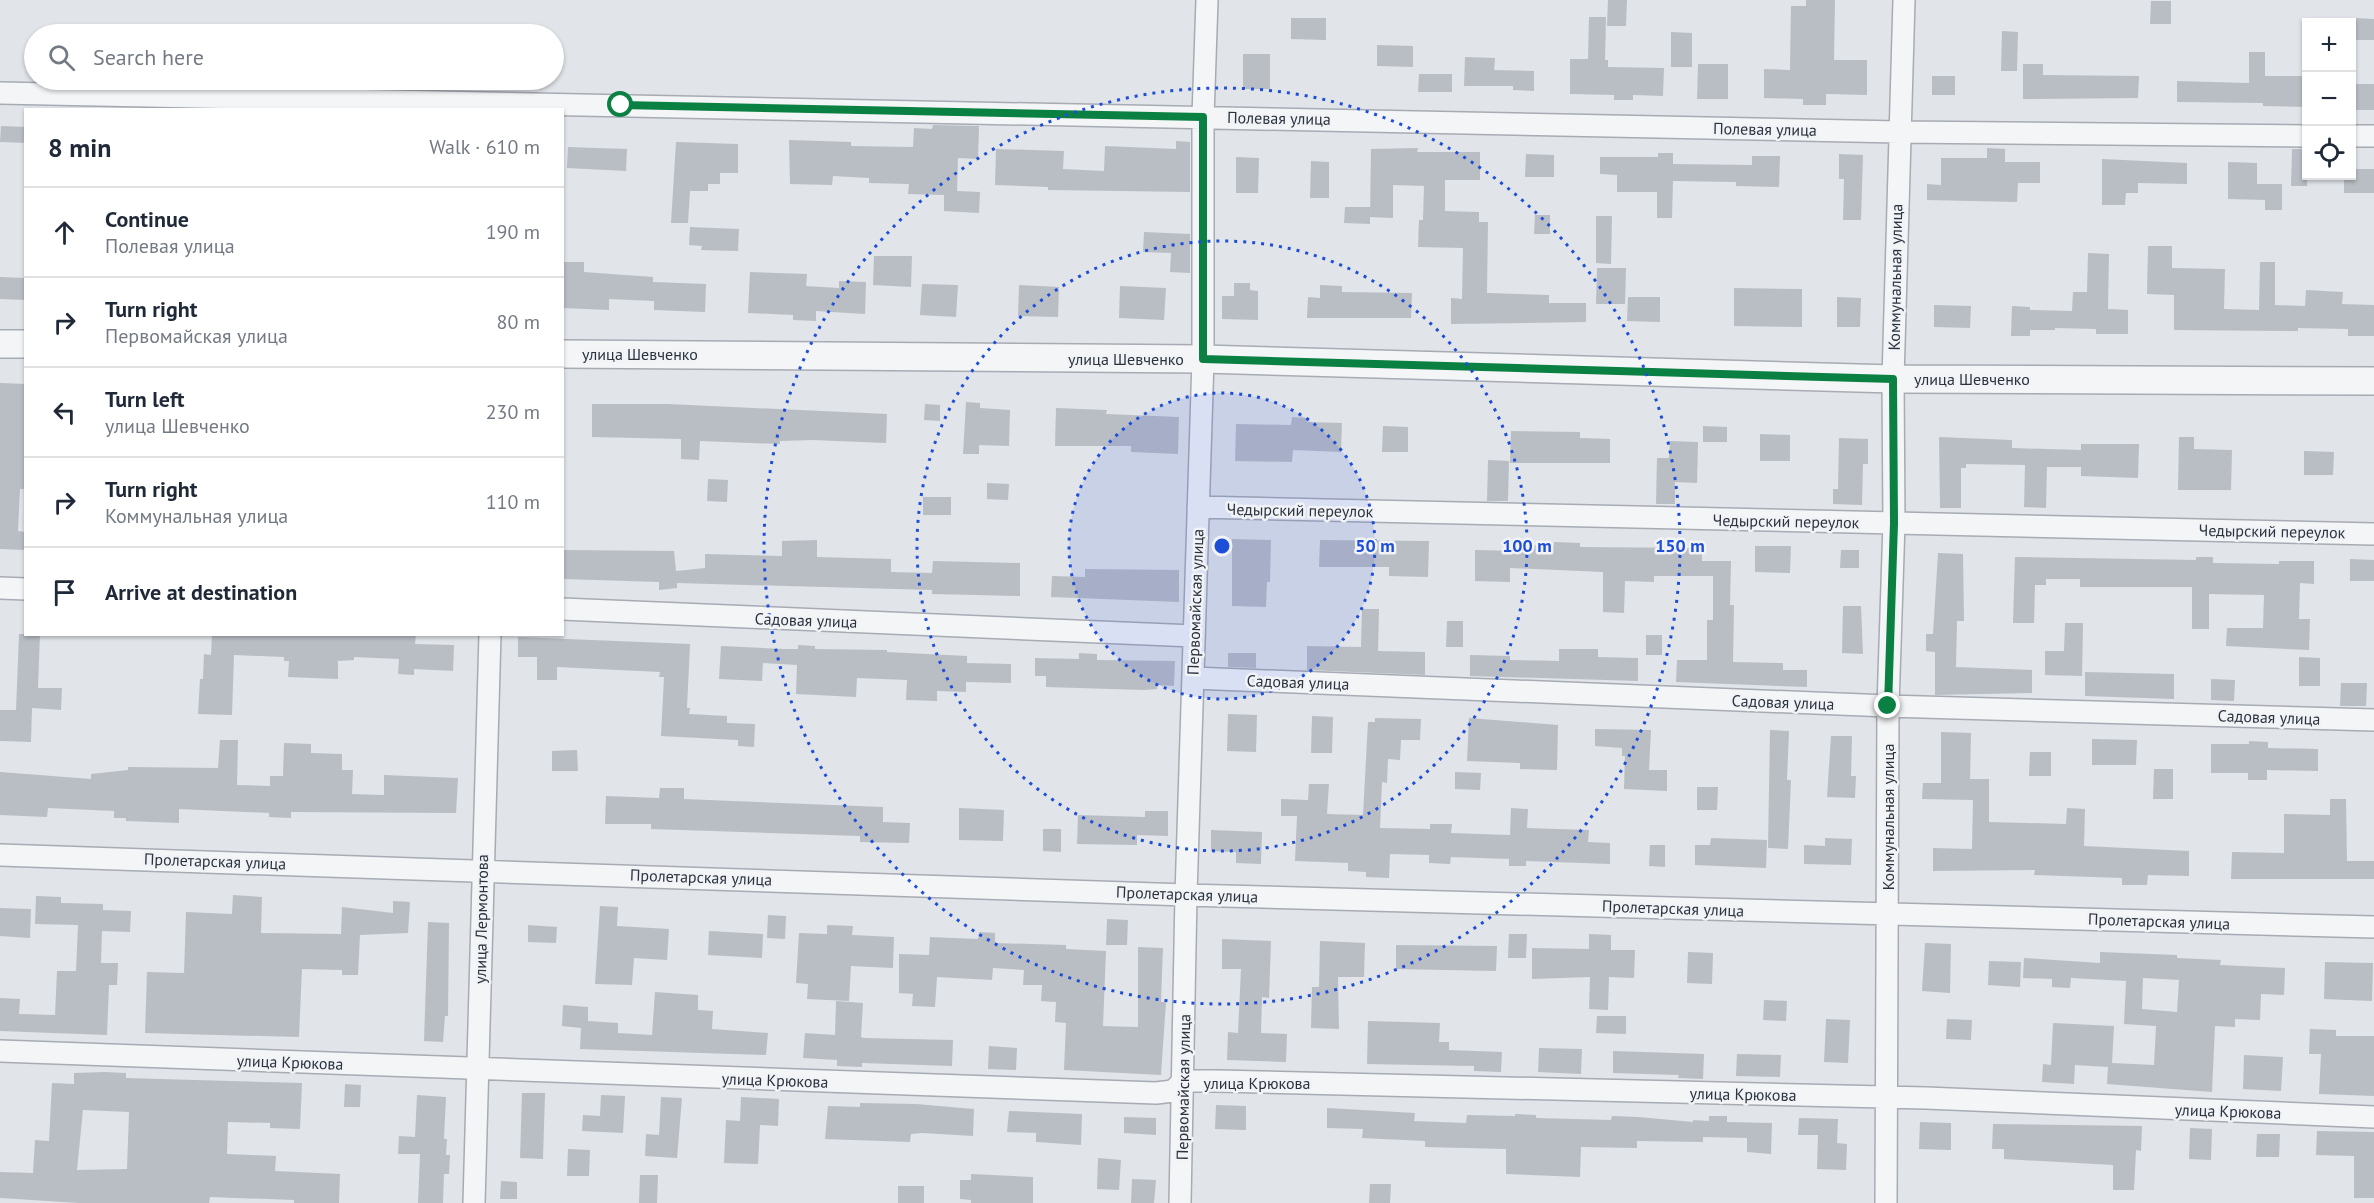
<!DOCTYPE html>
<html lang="en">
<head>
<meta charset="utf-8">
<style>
	body { margin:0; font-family:"PT Sans",sans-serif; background:#f6f6f7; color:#1f2937 }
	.controls { position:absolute; right:18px; top:18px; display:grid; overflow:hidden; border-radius:0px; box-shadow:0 2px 4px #0004 }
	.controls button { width:54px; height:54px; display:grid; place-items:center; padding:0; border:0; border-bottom:2px solid #e0e1e3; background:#fff; color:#1f2937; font:30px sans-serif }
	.stop { position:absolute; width:18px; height:18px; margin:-14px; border:4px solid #0b8043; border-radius:50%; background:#fff }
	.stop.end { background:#0b8043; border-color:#fff; box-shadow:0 2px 6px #0008 }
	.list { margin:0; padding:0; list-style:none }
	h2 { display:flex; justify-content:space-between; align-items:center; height:78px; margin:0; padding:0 24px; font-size:26px }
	h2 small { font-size:20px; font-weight:400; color:#747a83 }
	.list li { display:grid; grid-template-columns:39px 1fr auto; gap:18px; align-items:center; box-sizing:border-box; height:90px; padding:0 24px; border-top:2px solid #e0e1e3 }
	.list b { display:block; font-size:22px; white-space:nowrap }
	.list p { margin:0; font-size:20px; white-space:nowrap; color:#747a83 }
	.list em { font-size:20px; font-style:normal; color:#747a83 }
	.icon { flex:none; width:33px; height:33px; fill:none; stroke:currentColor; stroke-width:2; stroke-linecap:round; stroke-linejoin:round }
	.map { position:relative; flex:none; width:2374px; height:1203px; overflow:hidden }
	.search { position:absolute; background:#fff; box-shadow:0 2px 4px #0004; left:24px; top:24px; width:540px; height:66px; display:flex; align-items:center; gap:15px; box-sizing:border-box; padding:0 21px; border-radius:33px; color:#747a83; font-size:22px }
	.panel { position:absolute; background:#fff; box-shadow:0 2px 4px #0004; left:24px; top:108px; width:540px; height:528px; border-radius:0px }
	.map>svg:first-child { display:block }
</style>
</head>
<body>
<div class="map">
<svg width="2374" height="1203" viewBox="0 0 2374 1203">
	<rect width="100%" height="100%" fill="#e1e4e9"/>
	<path fill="#b9bec5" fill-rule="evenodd" d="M1608,0h19l-1,26h-19z
		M1806,0h29l-1,60h33v35l-41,-1v11h-23v-6l-39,-1v-29l26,1 1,-64h15z
		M2151,1h20v23h-21z
		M1589,17h17l-1,43h3v7l56,1 -1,28 -30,-1v5h-19v-5l-44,-1v-35h18z
		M1291,18h35v22l-35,-1z
		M2356,18l18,1v21h-18z
		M2002,31l16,1 -1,39h-16z
		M1671,32l21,1v34h-21z
		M1377,45l36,1v21l-36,-1z
		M2249,52h16v24h42v31l-44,-1v-3l-86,-1v-21l72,2z
		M1243,54h27v35h-27z
		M1465,57l30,1 -1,12 40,1v20l-21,-1v-4h-49z
		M1698,64h30v35h-31z
		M2023,64h20v11l96,1 -1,22 -115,1z
		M1419,74h33v18h-34z
		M1932,76h23v19h-23z
		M2356,84h18v26h-18z
		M933,125l46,1 -1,33 -20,-1 -1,33 23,1 -1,21 -35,-2v-16l-36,-1 1,-10 -40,-1v-5l-36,-2 -1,9 -42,-1 -1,-44 62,2v4l62,1 1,-19 18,1z
		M1,126l25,1v16l-26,-1z
		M1176,141l14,1v50l-142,-2v-3l-53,-2 1,-36 68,2 -1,18 41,2 1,-25 71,3z
		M676,142l62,2v29h-18v11h-12v7h-18l-2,32h-17z
		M568,147l59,2 -1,22 -59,-3z
		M1418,148l-1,4h63v28h-35v31l34,1v10h9l-1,71 62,2v8h37v19l-135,2v-26l11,1 1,-51 -45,-1 1,-27h4l1,-34 -31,-1v33l-23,-1 1,-68z
		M1987,148l18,1v13h35v21h-22l-1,19 -90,-2v-16l14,1v-27h46z
		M2292,149h15v37h-16z
		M1658,153h15v11l79,1v-9h28l-1,31 -43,-1v-4l-63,-1 -1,37h-15v-26h-40v-17l-17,-1v-17h58z
		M1526,154l28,1v22h-29z
		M1839,154l24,1 -2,65h-18l1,-41h-5z
		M1236,157l23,1 -1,35h-22z
		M2102,159l85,4v21l-49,-1v10h-12l-1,12h-23z
		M1311,161l18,1v36h-19z
		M2228,162l29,1v21h25v26h-17v-10l-37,-1z
		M2352,169h22v24h-30v-17h8z
		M1345,207h25v17l-26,-1z
		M1535,215h15v19h-16z
		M1596,216h16l-1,48 -15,-1z
		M690,227l49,2 -1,22 -37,-1 1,-4 -13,-1z
		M1144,232l46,2v39l-20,-1 1,-19 -28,-1z
		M2148,246h24v22l53,1 -1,40 35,1 1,-48h15v43l30,1 1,-16 37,2 -1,12 32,1v31h-26v-7l-50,-1v3l-124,-1v-35l-27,-1z
		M2088,253l21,1 -1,55 20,1v24h-32v-5l-41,-1v2h-25v6h-19l1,-30 18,1v3l42,1 1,-19h14z
		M874,256h38l-1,31 -38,-2z
		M562,262h22v10l69,5v5l53,2 -1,28 -51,-2v-9l-45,-2v11l-47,-2z
		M1597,268h29l-1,36h-29z
		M750,272l57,2 -1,12 33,2v-7l27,1 -1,32 -49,-3v10l-23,-1v-5l-45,-2z
		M0,277l26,1v22l-26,-1z
		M1234,283h16v7l8,1v29l-36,-1v-23h12z
		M922,284l36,1 -2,32 -36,-2z
		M1019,285l40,2 -1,30 -40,-1z
		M1320,285l22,1v6l70,1 -1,25h-104l1,-21 12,1z
		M1120,286l46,2 -2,32 -45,-2z
		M1734,288l68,1v38l-68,-1z
		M1628,297h32v25l-33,-1z
		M1837,297l24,1 -1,29h-23z
		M1934,305l37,1 -1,22 -36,-1z
		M0,383l26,1v105h-6l-2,42 8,1v18l-26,-1z
		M966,402l14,1v5l30,2 -1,36 -30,-1v9h-16z
		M592,404h76l219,10 -1,29 -73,-3 -33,1v3l-80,-3 -1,19 -18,-1v-20l-89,-2z
		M925,404l15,1v16l-16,-1z
		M1056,408l51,2 -1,4 73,3 -1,37 -47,-2v-6h-76z
		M1292,417l15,1v4l35,1 -1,29 -48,-2 -1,12 -57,-1 1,-37 55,1z
		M1383,426l25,1v25h-26z
		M1703,426l24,1v15h-24z
		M1511,431l69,1v6l30,1v24h-100z
		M1760,434l30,1v26h-30z
		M1939,437l73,3v8l69,2v-6h58l-1,34 -57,-2v-9h-34l-1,41 -22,-1 1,-42 -59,-1v4h-5v40h-21z
		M2179,437h15v12l38,1 -1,40h-53z
		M1839,438l29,1v25h-5l-1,41 -29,-1v-15h5z
		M1670,441l28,1 -1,41 -22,-1v22h-19l1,-46h12z
		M2304,451l30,1 -1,23h-29z
		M1488,460l21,1 -1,40h-21z
		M708,479l20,1 -1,22 -20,-1z
		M987,483l22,1 -1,16 -21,-1z
		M923,497h28v18h-28z
		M1232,539l39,1 -1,42h-3l-1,25 -34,-1z
		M817,540v17l74,2v13l41,1 1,-12 87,2v33l-88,-2v-4l-255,-7v5l-18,2v-8l-97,-3v-29l112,1 2,20 29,-3v-14l77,2v-15z
		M1320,540l109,1 -1,36 -39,-1v-9h-70z
		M1554,542l26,1v4l122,1v13h29l-1,44h4l-1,57 50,1v7h24v17l-131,-5 1,-22h30v-40h6v-44h-59v6l-29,-1 -1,32 -21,-1v-40l-93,-4v14l-35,-1v-31l46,1v-6h33z
		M1755,546h36l-1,27 -35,-1z
		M1841,550h18v18h-19z
		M1938,553l25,1 1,67h-7l-1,46 76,3v23l-97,2v-43l-9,-1v-17h7z
		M2015,557l181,3v-3h17v6l66,1v-3h35v23l-14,-1 -1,36h11l-1,31 -83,-4 1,-18h36l1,-33 -55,-1v35h-17v-42h-112v-8h-34v6h-11l-1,38h-21z
		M2350,559l24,1v21h-24z
		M1085,569l94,1v32l-128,-5 1,-21 33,1z
		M1843,606h18l2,48 -21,-1z
		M1362,609h17l-1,42 47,1v23l-118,-5v-24l54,1z
		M1447,621h16v26h-17z
		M2065,623h18l-1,53 -37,-1v-24h19z
		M19,634h21l-2,54h24l-1,22 -29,-2 -1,34 -31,-1v-31h16z
		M212,634h204l-1,10 39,1 -1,26 -39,-2v6l-16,-1 1,-15 -45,-2v3l-16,1v18l-50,-2 1,-16h-5v-4l-50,-2 -2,60 -34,-1 2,-35h3l1,-25 7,1z
		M1646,635h16v20h-16z
		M518,637l172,7 -3,64h3l-1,6 38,2v7l28,1 -1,23 -16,-1v-6l-77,-4 3,-59h-5l1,-5 -103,-5v13h-20v-23h-19z
		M798,645l17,1v3l72,1v2l80,4v7l44,1v19l-45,-1v10l-29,-1v10l-31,-1 1,-20 -50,-2 -1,19 -60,-3 1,-29 -34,-2 -1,18 -43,-2 2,-33 63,3h14z
		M1559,649h39v8l40,1v23l-168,-5v-21l40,1v4l49,1z
		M1079,653l18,1v6l78,1 -1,25 -17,-1v4l-13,1 -98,-3v-11h-11v-18l44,1z
		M1228,653h28v15l-28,-1z
		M2299,657l21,1v28h-21z
		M2085,672l89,2v25l-89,-3z
		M2211,679l24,1 -1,21 -23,-1z
		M2341,683h26l-1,23h-26z
		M1228,714l29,1 -1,37 -29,-1z
		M1312,716l21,1 -1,36h-21z
		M1375,718l46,1 -1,21h-19l-1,20 -12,-1 -1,24 -5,-1 -2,46 50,1v-5h22l-1,9 59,2 1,-27 17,1 -1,19 62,2 -1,12 22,1v21l-84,-3v5h-17v-7l-58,-2 -1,7 -21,-1v-8l-39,-1 -1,24 -23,-1v-5l-18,-1v-8l-53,-2 2,-45h-16v-17l27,1 1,-16h20l-2,30 36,1 5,-93h7z
		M1469,718l89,7 -1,45 -37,-1v-6l-53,-2z
		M1595,729l56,1 -2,40h18v21l-43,-2 1,-33h-3v-8l-27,-2z
		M1770,730l19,1 -2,49h4l-3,69 -20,-1z
		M1941,732l30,1 -1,46h19v43l77,2 1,-16 18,1 -1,37 105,5v25l-41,-1 -1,10h-25v-7l-88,-3 1,-5 -102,1v-23l39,1 1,-49 -51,-1 1,-16h18z
		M1831,736h21l-1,40h5l-1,22 -28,-1z
		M2092,739l45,1 -1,25h-44z
		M220,740h18l-1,45 33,1v-10h13l1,-33 27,1v9l31,1v16h11l-1,24 32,1v-20l74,3 -2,35 -165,-1v6l-22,-1v-4l-90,-4v14l-53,-2v-3h-12v-7l-66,-3 -1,9 -47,-2v-43l91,7v-5l37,-4v-3l90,1z
		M2249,741l19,1v6l50,1v22l-51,-1v10h-19v-7h-37v-29h38z
		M577,750l1,21h-26v-20z
		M2030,752h21v24h-22z
		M2154,769h19v30h-20z
		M1455,772l26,1 -1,17 -25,-1z
		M1697,787h21l-1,23h-20z
		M660,788h24v11l199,8v15l27,1 -1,20 -49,-1v-6l-209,-7v-5h-46l1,-28 53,2z
		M2330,799h16l1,62h27v18h-143l1,-27 52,1v-39l46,1z
		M959,808l45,2 -1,31 -44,-1z
		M1145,811h23v25l-31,-1v10l-60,-1 1,-29 67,2z
		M1043,829h18v23l-18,-1z
		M1211,830l51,2 -1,32 -25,-1v-11l-25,-1z
		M1711,838l56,2 -1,28 -71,-3v-20h15z
		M1825,838l27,1 -1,26 -47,-1v-19l21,1z
		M1650,845h15v22l-16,-1z
		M233,895l29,2 -1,36 80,1 1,-27 51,6v-12l17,1 -2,31 -48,2 -2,40h-16v-5l-40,-1 -3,68 -154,-4 2,-61 37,1 2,-61 46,2z
		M36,896l25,1v6l42,1v6l28,1 -1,21 -28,-1 -1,32h17l-1,22h-8l-2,50 -107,-4v-33l20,1 -1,15 36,1 2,-44h19l2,-46 -43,-1z
		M600,906l18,1 -1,19 52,3 -2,31 -33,-2 -2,27 -37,-1z
		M0,908l31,1 -1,29 -30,-2z
		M768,915l18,1 -1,23 -18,-1z
		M1107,919l21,1 -1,25h-21z
		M428,922l21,1 -1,93h-3l-2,26 -19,-1z
		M528,925l29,2 -1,16 -28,-1z
		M827,925l26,1 -1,9 42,2 -1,31 -42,-2 -2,35 -42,-2 1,-15 -12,-1 3,-50 28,1z
		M709,931l54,3 -1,24 -54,-3z
		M979,932l16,1v10l71,2v4l40,2 -3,75 35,1v-80l25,1 -2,54h5l-5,73 -97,-5 2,-47 -11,-1 1,-20 -15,-1 1,-16h-19l1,-15 -31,-2 -1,12 -55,-3 -2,30 -23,-1 1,-12 -14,-1v-39l30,1 1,-18 48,2z
		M1509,934h18l-1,24h-18z
		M1589,934l22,1v15h24l-1,28 -25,-1 -1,33 -19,-1 1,-32 -58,2v-31l57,1z
		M1222,939l49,2 -2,57 -7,-1 -1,36 26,1 -1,28 -59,-2 1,-28 10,1 3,-64h-19z
		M1320,941l45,2 -1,34h-26l1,52 -28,-1 1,-41h7z
		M1925,943l26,1 -1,49 -28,-2z
		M1396,945l101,1 -1,25 -100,-2z
		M1688,952l25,1 -1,31 -25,-1z
		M2100,952l77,3v3l44,2 -1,5 65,3 -1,27 -23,-1 -1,26 -25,-1v8l-20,-1 -3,66 -105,-8 1,-17 -33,-2 -1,19 -32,-2 1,-18 8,1 2,-42 61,3 -2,37 42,2 2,-39 -32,-2 2,-43 -55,-3 -1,10 -18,-1v-8l-29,-1 1,-20 76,5zM2143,978l36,2 -2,32 -35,-3z
		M1989,961l32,1 -1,25 -32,-2z
		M2325,962l48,1 -1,38 -48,-2z
		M655,992l43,3v15l15,1 -1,18 56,4 -2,22 -186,-6 1,-21 -19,-2 1,-21 25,2v14l30,2v10l34,2z
		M1764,1000l23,1 -1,20 -23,-1z
		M836,1001l27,2 -2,34 3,1 89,2 -1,26 -90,-3v4l-25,-1v-6l-34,-2 2,-25 30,2z
		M1597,1016h29v18l-30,-1z
		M1826,1019l24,1 -2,43 -24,-1z
		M1947,1019l25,1 -1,20 -25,-1z
		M1368,1021l72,2 -1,19h10v8l53,2 -1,20 -27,-1v-5l-107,-2z
		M2310,1029l26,1v6h38v60l-55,-2 2,-40h-12z
		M989,1046l28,2 -1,22 -28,-1z
		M1539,1048l43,1 -1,25 -43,-2z
		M1613,1051l91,3 -1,25 -25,-1 1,-3 -66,-2z
		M1737,1054l44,1 -1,22 -44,-1z
		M2244,1055l39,2 -2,34 -38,-2z
		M105,1072l21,1v5l176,5 -2,46 -30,-1v-5l-42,-1 -1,32 49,2 -1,15 65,3 -1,29h-45v-3l-84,-3 -1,6h-130l-79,-5v-26l33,1 2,-33 14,1 3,-58 22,1v-11zM83,1110l46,2 -2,57 -50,1z
		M345,1084l16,1 -1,22h-16z
		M522,1093h23l-2,66 -23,-1z
		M417,1095l29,2 -2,42h3l-1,16h4l-1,19h-5l-1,29h-25l2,-49h-22l1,-18 16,1z
		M601,1095l24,1 -2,37 -41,-2 1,-16 17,1z
		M661,1097l21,1 -5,60 -32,-2 1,-22 13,1z
		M741,1097l38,2 -1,27 -18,-1 -2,39 -34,-1 2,-43 14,1z
		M860,1103l56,1 58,5 -1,27 -51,-3 -11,1 -1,8 -85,-3 3,-33 32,1z
		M1216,1105l30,1v24l-31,-1z
		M1327,1108l88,5 -1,8 52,2 1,-8 48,1v-2l21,1v3l75,2 1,-4 26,1 55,5v-2l16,1v-5h18v6l45,1 -1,31 -24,-2v-14l-44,-1v5l-66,-1v7l-56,-1 -1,30 -74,-3v-25l-81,-2v-6l-63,-3 1,-9 -36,-1z
		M1009,1111l73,3 -1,31 -45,-3v-9l-29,-1z
		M1124,1117l32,1v17l-32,-2z
		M1799,1118l39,1 -1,24 10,1 -1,26 -29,-1 1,-34h-20z
		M1920,1122l31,1v27l-32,-1z
		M1993,1124l149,2 -1,25 -5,-1 -2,40h-21v-25l-109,-6v-10h-12z
		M2190,1128l22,1 -1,31 -22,-1z
		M2317,1131l57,1v66h-20v-42l-38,-1z
		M2257,1134h23l-1,23h-23z
		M568,1149l22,1 -1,26h-22z
		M1098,1158l23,2 -2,30 -22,-1z
		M971,1174l62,3v26h-62v-3l-11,-1v-19h11z
		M640,1175h18l-1,28h-18z
		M1132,1179l24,1 -2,23h-23z
		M501,1181l16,1v17h-17z
		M1370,1184h21l-1,19h-21z
		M898,1186h26v17h-26z"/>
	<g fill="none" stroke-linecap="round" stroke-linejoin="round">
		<defs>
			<path id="minor" d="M0,93l1899,39 407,4
				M2352,136h22
				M1198,507l1176,27
				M0,588l26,1
				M562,609l632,27
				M1193,678l695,28 486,14
				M0,855l1186,40 1188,32
				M0,1051l1156,42 17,-2 10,-10h35l708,17 448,19
				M474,1203l16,-569
				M1180,1203l6,-308 17,-536v-242l4,-117
				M1886,1203l2,-497 6,-183 -1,-144 11,-379"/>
			<path id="tertiary" d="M0,344h26
				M562,354l641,5 690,20 481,2"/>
		</defs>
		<use href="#minor" stroke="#a7abb3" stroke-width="24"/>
		<use href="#tertiary" stroke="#a7abb3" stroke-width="30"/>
		<use href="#minor" stroke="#f4f5f7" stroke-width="21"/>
		<use href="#tertiary" stroke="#f4f5f7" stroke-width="27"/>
	</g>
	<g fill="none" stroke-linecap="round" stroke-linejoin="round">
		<path stroke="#0b8043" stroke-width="8" d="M621,105l582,12v242l690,20 1,144 -6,183"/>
	</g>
	<circle cx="1222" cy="546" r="153" fill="#1d4ed8" fill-opacity=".12"/>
	<g fill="none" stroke="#1d4ed8" stroke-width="3" stroke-dasharray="3 6">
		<circle cx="1222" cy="546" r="153"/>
		<circle cx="1222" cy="546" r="305"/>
		<circle cx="1222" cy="546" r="458"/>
	</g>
	<g text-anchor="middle" stroke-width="5" stroke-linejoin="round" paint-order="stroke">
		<g font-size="16" fill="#2b333f" stroke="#f1f3f6">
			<text transform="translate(1279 118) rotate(1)" y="6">Полевая улица</text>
			<text transform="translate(1765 129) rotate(1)" y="6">Полевая улица</text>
			<text transform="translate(1895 277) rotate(-89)" y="6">Коммунальная улица</text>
			<text x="640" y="360">улица Шевченко</text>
			<text x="1126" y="365">улица Шевченко</text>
			<text x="1972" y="385">улица Шевченко</text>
			<text transform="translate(1300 510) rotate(1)" y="6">Чедырский переулок</text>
			<text transform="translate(1786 521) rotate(1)" y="6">Чедырский переулок</text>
			<text transform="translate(2272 531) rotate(1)" y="6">Чедырский переулок</text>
			<text transform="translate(1195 602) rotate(-88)" y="6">Первомайская улица</text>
			<text transform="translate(806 620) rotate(2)" y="6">Садовая улица</text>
			<text transform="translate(1298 682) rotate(2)" y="6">Садовая улица</text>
			<text transform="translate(1783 702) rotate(2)" y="6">Садовая улица</text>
			<text transform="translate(2269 717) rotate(2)" y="6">Садовая улица</text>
			<text transform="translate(1888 817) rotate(-90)" y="6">Коммунальная улица</text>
			<text transform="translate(215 861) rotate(2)" y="6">Пролетарская улица</text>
			<text transform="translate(701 877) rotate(2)" y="6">Пролетарская улица</text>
			<text transform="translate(1187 894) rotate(2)" y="6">Пролетарская улица</text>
			<text transform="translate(1673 908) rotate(2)" y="6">Пролетарская улица</text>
			<text transform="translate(481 919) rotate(-89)" y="6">улица Лермонтова</text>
			<text transform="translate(2159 921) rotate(2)" y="6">Пролетарская улица</text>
			<text transform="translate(290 1062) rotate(2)" y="6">улица Крюкова</text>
			<text transform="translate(775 1080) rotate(2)" y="6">улица Крюкова</text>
			<text x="1257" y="1089">улица Крюкова</text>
			<text transform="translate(1183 1087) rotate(-89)" y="6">Первомайская улица</text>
			<text transform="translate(1743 1094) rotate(1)" y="6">улица Крюкова</text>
			<text transform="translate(2228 1111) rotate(2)" y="6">улица Крюкова</text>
		</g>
	</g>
	<circle cx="1222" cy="546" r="9" fill="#1d4ed8" stroke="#f1f3f6" stroke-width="3"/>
	<g font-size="18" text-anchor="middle" font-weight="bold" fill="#1d4ed8" stroke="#f1f3f6" stroke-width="5" stroke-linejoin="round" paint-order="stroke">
		<text x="1375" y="552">50 m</text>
		<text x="1527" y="552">100 m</text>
		<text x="1680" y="552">150 m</text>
	</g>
</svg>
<div class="controls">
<button>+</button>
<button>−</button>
<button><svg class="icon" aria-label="locate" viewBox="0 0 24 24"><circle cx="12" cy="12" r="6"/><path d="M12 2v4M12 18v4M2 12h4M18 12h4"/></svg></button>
</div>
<div class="stop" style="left:621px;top:105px"></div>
<div class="stop end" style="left:1888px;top:706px"></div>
<div class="search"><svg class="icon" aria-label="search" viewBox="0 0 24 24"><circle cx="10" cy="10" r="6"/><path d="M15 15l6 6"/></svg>Search here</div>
<section class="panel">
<h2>8 min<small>Walk · 610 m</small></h2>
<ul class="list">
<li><svg class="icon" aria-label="ahead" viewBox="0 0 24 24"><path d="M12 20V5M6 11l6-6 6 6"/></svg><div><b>Continue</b><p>Полевая улица</p></div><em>190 m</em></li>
<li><svg class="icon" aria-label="right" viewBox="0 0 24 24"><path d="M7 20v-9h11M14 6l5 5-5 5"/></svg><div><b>Turn right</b><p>Первомайская улица</p></div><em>80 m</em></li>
<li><svg class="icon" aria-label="left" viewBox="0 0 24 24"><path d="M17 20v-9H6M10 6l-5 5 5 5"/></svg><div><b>Turn left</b><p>улица Шевченко</p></div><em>230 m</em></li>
<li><svg class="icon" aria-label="right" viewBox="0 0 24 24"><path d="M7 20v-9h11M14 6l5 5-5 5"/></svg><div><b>Turn right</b><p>Коммунальная улица</p></div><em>110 m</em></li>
<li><svg class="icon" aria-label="arrive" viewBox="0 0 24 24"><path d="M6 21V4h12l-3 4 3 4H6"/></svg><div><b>Arrive at destination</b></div></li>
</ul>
</section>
</div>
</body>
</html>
